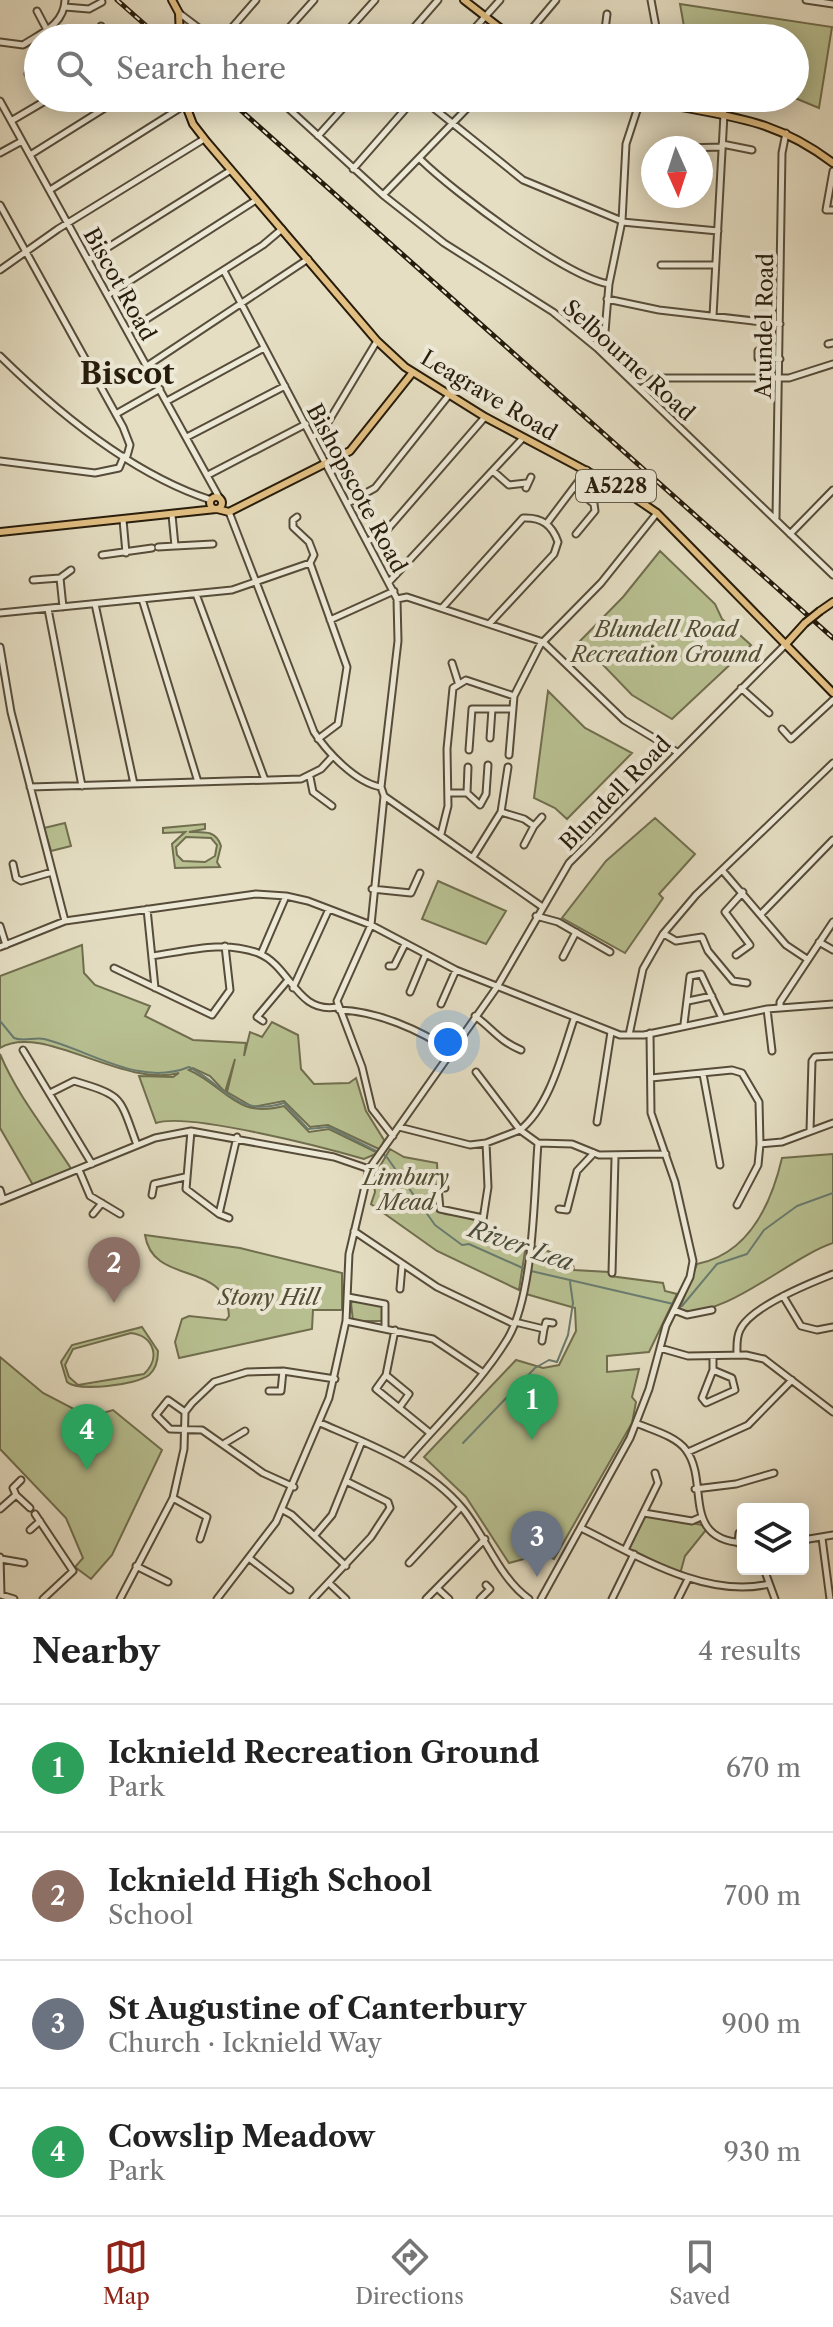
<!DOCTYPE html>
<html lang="en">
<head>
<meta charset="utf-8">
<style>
	body { margin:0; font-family:"Libre Caslon Text",serif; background:#f2f2f2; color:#222 }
	.controls { position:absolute; right:24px; bottom:24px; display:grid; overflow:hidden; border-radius:8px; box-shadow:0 4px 20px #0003 }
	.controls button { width:72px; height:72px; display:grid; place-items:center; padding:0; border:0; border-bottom:2px solid #e0e0e0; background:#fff; color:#222; font:40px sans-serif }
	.compass { position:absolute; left:641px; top:136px; width:72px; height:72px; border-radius:50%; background:#fff; box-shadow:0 4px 20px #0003; rotate:177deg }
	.you { position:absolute; left:448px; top:1042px; width:28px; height:28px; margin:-20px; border:6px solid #fff; border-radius:50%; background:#1a73e8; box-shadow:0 0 0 12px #1a73e833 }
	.badge { display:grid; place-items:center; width:52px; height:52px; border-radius:50%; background:#8f2418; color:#fff; font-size:26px; font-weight:700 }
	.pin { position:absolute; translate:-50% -66px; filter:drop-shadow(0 2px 4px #0008) }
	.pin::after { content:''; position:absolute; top:42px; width:28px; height:24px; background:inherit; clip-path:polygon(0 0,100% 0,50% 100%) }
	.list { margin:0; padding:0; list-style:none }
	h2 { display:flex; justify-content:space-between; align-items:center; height:104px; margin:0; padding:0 32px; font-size:34px }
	h2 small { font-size:26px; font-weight:400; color:#767676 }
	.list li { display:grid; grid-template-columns:52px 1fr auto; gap:24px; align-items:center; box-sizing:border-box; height:128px; padding:0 32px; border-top:2px solid #e0e0e0 }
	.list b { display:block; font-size:30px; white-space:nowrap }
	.list p { margin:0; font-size:26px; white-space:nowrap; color:#767676 }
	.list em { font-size:26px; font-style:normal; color:#767676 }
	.icon { flex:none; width:44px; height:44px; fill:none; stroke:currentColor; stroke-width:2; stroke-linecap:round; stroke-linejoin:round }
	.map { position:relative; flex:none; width:833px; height:1599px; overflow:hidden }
	.search { position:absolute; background:#fff; box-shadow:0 4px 20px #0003; left:24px; right:24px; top:24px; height:88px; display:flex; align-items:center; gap:20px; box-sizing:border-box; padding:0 28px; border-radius:44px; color:#767676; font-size:30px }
	.sheet { height:616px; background:#fff }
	nav { display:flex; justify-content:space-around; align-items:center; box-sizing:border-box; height:112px; border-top:2px solid #e0e0e0; background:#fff; font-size:22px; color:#767676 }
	nav a { display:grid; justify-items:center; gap:4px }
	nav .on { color:#8f2418 }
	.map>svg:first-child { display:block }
</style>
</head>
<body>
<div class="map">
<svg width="833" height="1599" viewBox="0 0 833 1599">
	<rect width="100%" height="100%" fill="#e5dec3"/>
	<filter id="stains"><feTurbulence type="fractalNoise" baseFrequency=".0025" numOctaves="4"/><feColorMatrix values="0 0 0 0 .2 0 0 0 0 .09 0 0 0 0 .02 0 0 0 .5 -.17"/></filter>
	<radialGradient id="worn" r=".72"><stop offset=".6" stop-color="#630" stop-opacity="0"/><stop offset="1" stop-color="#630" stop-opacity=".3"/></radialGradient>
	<path fill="#b8c091" stroke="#706e4e" stroke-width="2" fill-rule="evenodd" d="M680,4l152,23 -13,81 -24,-10v-60h-109z
		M660,551l55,53 7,15 29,26 -79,74 -40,-24 -52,-54 43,-44z
		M548,691l37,37 47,25 -65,66 -12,-11 -21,-10z
		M655,818l40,36 -36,40 4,4 -38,55 -63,-35 44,-57z
		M65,823l6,23 -20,5 -7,-23z
		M205,824v5l-16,3c15,0 27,-2 32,14l-4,16 3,5 -45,1 -3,-24 13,-12 -22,1v-5zM186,837l25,1 6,7 -2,11 -10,6 -22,-1 -6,-6 -1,-8z
		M438,881l68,30 -20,33 -64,-25z
		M82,945l2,28 11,12 55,21 -5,10 48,24 53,3 -2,13 6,-24 12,5 10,-15 26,13 3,34 13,15 35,-1 7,-5 10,33 18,29 -3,10 -53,-25 -18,2 -26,-26 -31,6 -26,-15 8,-33 -10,33 -15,-16 -17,-8 -4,2c38,17 46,49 95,36l25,26 20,-3 49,24 -14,6c-38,-11 -176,-47 -208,-36l-17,-47 34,1 6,-4c-57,15 -137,-51 -179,-25v-72z
		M0,1054c18,43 47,77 72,116l-39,15 -33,-57z
		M390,1149l14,8 33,6 2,47 6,4 37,3 -1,10 21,4v5l24,9 -7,45 -82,-39 -66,-47 4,-12 -2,-14z
		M833,1154v89c-45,15 -108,77 -154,67l18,-46c51,-10 74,-59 85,-106z
		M145,1235l95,13 102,25v37h-29l-1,19 -133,29 -4,-16 7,-23 7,-3 37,4 3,-4c-3,-57 -76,-29 -84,-81z
		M534,1246l38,14 2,10 35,2 1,4 53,7 2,8 12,3 -28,58 -42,4v16l32,-3 -7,28 4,5 -4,21 -78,136 -12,-5 -33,9 -43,-66 -42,-40 92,-97 27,8 16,-3 17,-34 -1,-23 -49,-14z
		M355,1300l28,5 1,16h-31l-2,-18z
		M142,1327l16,24c0,10 -2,18 -9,24 -12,10 -71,17 -82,7l-6,-20 11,-17zM131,1333c23,3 30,25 13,41l-66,11 -9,-8 -4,-12 8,-16z
		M0,1357l43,36 46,24 24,-7 49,40 -50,105 -21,24 -16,-12 8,-9 -17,-40 -66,-69z
		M649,1515l53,10 4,5 -21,26 -5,18 -52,-26 14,-28z"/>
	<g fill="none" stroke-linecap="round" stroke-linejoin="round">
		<path stroke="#6a7c70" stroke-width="2" d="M0,1021l14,17c10,4 20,-1 30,1 48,12 95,48 145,28 36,18 47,51 95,36l24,26 21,-2 57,29 49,69 27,20 7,-1 56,25
			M531,1271l151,35 35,-42 30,-10 17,-24 33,-24 36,-13
			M463,1443l72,-75 14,-8 8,2 11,-27 5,-32 -3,-21"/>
		<defs>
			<path id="minor" d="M651,0l7,38
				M806,0l27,4
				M65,7l24,2 13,-7
				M37,11l10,19
				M179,13l33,25
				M101,26l4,12
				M348,31l8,7
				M138,38l7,-3
				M223,38l33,-38
				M280,38l34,-38
				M341,38l34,-38
				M405,38l33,-38
				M466,38l34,-38
				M524,38l32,-38
				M604,38l3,-24
				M0,42l23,3c18,-12 41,-20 42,-45
				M38,66v-1
				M28,74l10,17
				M60,98l5,6
				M277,98l106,97 61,48 109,69 44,36 236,227
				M421,98l102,82 99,41
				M0,101l220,398
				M11,121l39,-23
				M318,136l34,-38
				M722,144l30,6
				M685,148l37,-1
				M0,153l22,-12
				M30,155l91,-57
				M421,160c33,32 145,117 188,124
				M353,169l62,-71
				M833,171l-7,39h7
				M50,190l135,-85
				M383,195l94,-97
				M0,205l123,222 7,18 -3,11
				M622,222l96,9
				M88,260l143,-90
				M661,265h54
				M0,270l58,-41 146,-90
				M224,271l173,328 1,42 -17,146 3,9 -13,129 -34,76 25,66 10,42 21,27
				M108,295l148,-95
				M607,299l52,11 121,14
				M713,316l11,-202
				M128,331l135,-86 19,-16
				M828,344l5,-1
				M597,348l8,-16 4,-48 13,-63 4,-77 15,-46
				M758,351v7l22,1
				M0,356c57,56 134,119 211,144
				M147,366l161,-107
				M642,388l14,-10h133l44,-14
				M167,401l97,-53
				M116,414l44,-25
				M187,437l98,-51
				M312,438l12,-9 53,-88
				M0,461l95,12 24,-5 5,-12
				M493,471l16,14 17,-2
				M208,475l98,-51
				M526,488l5,-11
				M575,488l19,16 1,7 -19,23
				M348,503l27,-15 74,-93
				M229,512l85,220c13,20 42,51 67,55
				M297,517l-4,3v7l16,15 5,13 -4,8
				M776,518l6,-365 4,-20
				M123,520l3,33
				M547,523l40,-53
				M790,534l43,-44
				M368,541l18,-10 99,-114
				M175,546l38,-2
				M158,547l17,-1 -3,-31
				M102,555l50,-7
				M60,578l11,-8
				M33,580l27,-2 3,29
				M389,582l133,-143
				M196,594l69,186
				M142,599l56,183
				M397,599l10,-2 136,45 81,78 53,32
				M95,604l39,180
				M442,608l81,-90c19,-1 29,7 35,24l-4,12 -64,69
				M48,609l34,177
				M0,613l232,-23 78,-27 37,104 -9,57 -20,15
				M330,620l64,-29
				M0,647l11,65 54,209
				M452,663l6,19
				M741,688l28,25
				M782,729l9,10 42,-39
				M490,738l2,-29
				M469,750l3,-41h39
				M509,755l5,-59 26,-51 61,-62 56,-70
				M310,777l3,15 19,14
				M30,787l271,-8 20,-10 12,-13
				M448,793h19l13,12 6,-11 2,-29
				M467,793l1,-26
				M384,796l157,110
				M501,812l23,7 10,7 -10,19
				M534,826l8,-9
				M441,834l7,-28 -1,-57 6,-61 13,-8 48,16
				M473,857l28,-45 7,-45
				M13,864l3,14 5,3 31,-9
				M722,870l64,75 21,14
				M372,889l39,4 9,-20
				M147,909l8,79
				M762,913l71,-73
				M536,916l22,6 52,30
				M0,926l6,19
				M664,934l12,7 26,-4 6,14 25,30 14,2
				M819,942l14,8
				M0,947l65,-26 191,-27 30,2 22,5 63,24 85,45 164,65h24l123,-26 66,-5
				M261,954l25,-58
				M736,955l14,-10 -25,-33 18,-20
				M152,956c35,-5 72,-16 106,-3 33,13 38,61 79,54
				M563,957l13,-25
				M389,966h5l11,-22
				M114,968l98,47 18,-25 -5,-44
				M293,988l36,-79
				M410,992l15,-36
				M688,1001l24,-5
				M441,1004l15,-34
				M780,1008v-6l53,-80
				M767,1009l5,42
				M339,1010c38,1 81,20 112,41
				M475,1016c19,14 23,24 46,34
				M263,1021l-6,-4 31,-37
				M684,1024l6,-48 11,-2 20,42
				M629,1035l14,-66 20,-35 33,-39 137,-132
				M23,1050l69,114
				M476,1072l44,58c30,-24 42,-76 54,-111
				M703,1074l17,91
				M651,1078l81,-8 10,3 17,29 1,42 22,-2 51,-19
				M50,1093l24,-12c50,15 45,15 63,64
				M597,1122l14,-90
				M399,1127l71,18 16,-2 34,-13 18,13 34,1 27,11 67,-1
				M191,1131l-5,58 33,25 18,-77
				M810,1131l2,-70 3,-4 18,-1
				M79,1170l11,26 30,18
				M445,1188h-7l2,21 43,9
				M0,1190l3,10
				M152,1195l2,-11 31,-7
				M0,1201l155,-63 36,-7 143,26 35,12
				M737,1205l21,-40 2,-21
				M559,1209l8,1 10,-39 17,-18
				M93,1214l9,-11
				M219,1214l10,4
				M482,1226l6,-39 -2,-44
				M354,1231l83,56 77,37
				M612,1273l3,-115
				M400,1289l2,-23
				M783,1296l18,30 16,4 16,-3
				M348,1297l37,7v24
				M674,1310l13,5 25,-5
				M346,1321l87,18 49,33
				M515,1322l29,7 -2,12
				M544,1329l2,-7 7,1
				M395,1330l-9,45 -10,14 54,44
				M660,1348l28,8 58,-1 18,4 69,53
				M737,1355c0,-8 -1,-17 3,-25 10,-23 70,-47 93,-56
				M713,1357v13l19,8 3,12 -29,13 -4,-5 11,-28
				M386,1375l23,19 -10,14
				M269,1391h12l2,-20
				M185,1412l-17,-12 -12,15 14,14 32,1 61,43 31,14
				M320,1423c51,22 106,42 143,86 23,28 37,70 66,90
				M636,1423c16,7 40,13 50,27 24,32 -6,89 57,93
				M225,1443l20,-12
				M688,1452l60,-27 44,-45
				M405,1462c34,-40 76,-79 103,-124 26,-45 26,-143 30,-195
				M695,1489l41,-5 38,-11
				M16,1495l14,13
				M173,1498l34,19 -7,22
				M0,1509l16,-14 -3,-7 8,-8
				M283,1510l9,5 54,51
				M644,1513l48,8 9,-4
				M35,1514l38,57 -30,28
				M583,1529c55,27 123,70 186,55
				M30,1530l10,-9
				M315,1535l17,-20 30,-74
				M822,1538l8,61
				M803,1540l30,-5
				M738,1543l1,-10 4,-2
				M625,1550l33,-67 -3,-10
				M0,1557l1,37
				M249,1558l41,32
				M1,1559l23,4
				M409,1563l52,-56
				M136,1566l32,16
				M764,1569l11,30
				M329,1583l17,16
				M437,1588l12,11
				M1,1595l13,4
				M120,1599l53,-101 11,-49 1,-37 7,-9 22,-21 33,-10 36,-1 52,8
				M217,1599l59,-77 53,-124 17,-77 3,-67 20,-85 128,-182 72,-124 217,-219
				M313,1599l58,-62 19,-29 -2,-6 -42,-21
				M426,1599l59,-60
				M480,1599l10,-10 -4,-4
				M541,1599l89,-161 19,-49 17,-63 24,-49 3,-16 -18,-79 -24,-69 -1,-80
				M612,1599l22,-45
				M678,1599l10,-20"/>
			<path id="major" d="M172,0l7,13 1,25
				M464,0l49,38
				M183,98l10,26 14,18 170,199 28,26 80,50 141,75 31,21 176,180
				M641,98c77,20 125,14 192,65
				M210 503a6 6 0 1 1 12 0a6 6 0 1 1-12 0Z
				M217,509l12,3 121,-61 63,-79
				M0,532l216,-23
				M820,611l13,-9
				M786,644l19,-21"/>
		</defs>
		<use href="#minor" stroke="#564c39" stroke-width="9"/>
		<use href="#major" stroke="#271c0b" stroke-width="10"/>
		<use href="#minor" stroke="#eeead8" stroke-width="5"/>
		<use href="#major" stroke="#e2bf82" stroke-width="6"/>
		<defs>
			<path id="rail" d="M117,0l43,38
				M227,98l606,540"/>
		</defs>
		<use href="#rail" stroke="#271c0b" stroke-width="5"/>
		<use href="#rail" stroke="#eeead8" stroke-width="2" stroke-dasharray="6" stroke-linecap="butt"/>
		<defs>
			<path id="major-bridge" d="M805,623l15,-12"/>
		</defs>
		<use href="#major-bridge" stroke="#271c0b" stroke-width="10" stroke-linecap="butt"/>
		<use href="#major-bridge" stroke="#e2bf82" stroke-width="6"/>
	</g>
	<g text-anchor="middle" stroke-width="8" stroke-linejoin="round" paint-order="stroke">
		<rect fill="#eeead8" stroke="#635a48" stroke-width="2" x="576" y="470" width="80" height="32" rx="6"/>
		<g font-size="20" font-weight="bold" fill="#271c0b">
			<text x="616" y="493">A5228</text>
		</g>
		<g font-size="22" fill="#271c0b" stroke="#eeead8">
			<text transform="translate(120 284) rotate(61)" y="8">Biscot Road</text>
			<text transform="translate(764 326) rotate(-89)" y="8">Arundel Road</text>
			<text transform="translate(629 360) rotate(42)" y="8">Selbourne Road</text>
			<text transform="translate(489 395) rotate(31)" y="8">Leagrave Road</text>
			<text transform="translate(357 488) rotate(62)" y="8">Bishopscote Road</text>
			<text transform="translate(615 793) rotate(-46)" y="8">Blundell Road</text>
		</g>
		<g font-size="22" font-style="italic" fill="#524d33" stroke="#eeead8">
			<text x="666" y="637">Blundell Road<tspan x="666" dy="25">Recreation Ground</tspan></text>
			<text x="406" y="1185">Limbury<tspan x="406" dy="25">Mead</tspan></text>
			<text x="269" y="1305">Stony Hill</text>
		</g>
		<g font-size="24" font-style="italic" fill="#484c3d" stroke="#eeead8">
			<text transform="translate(521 1246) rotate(19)" y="8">River Lea</text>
		</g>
		<g font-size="30" font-weight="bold" fill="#271c0b" stroke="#eeead8">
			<text x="127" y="384">Biscot</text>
		</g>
	</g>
	<rect width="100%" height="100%" filter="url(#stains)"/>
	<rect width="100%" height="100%" fill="url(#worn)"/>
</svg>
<div class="controls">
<button><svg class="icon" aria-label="layers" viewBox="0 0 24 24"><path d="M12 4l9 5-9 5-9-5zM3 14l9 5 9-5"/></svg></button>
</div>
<svg class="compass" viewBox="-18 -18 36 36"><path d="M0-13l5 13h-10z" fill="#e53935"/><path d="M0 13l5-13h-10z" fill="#767676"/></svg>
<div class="you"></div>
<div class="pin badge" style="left:532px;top:1440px;background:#2e9e5b">1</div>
<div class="pin badge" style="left:114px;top:1303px;background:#8d6e63">2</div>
<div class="pin badge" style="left:537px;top:1577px;background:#6b7280">3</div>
<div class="pin badge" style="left:87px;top:1470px;background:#2e9e5b">4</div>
<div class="search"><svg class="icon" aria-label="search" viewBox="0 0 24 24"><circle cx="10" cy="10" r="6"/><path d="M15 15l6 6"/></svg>Search here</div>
</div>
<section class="sheet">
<h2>Nearby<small>4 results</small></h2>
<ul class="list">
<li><span class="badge" style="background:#2e9e5b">1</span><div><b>Icknield Recreation Ground</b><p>Park</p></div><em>670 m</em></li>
<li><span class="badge" style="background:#8d6e63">2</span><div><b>Icknield High School</b><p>School</p></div><em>700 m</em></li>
<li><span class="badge" style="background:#6b7280">3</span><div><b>St Augustine of Canterbury</b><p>Church · Icknield Way</p></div><em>900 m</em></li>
<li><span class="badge" style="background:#2e9e5b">4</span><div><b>Cowslip Meadow</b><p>Park</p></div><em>930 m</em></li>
</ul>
</section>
<nav>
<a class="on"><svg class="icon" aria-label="map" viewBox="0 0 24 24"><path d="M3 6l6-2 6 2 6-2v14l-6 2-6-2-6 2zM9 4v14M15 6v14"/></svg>Map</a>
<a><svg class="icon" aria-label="directions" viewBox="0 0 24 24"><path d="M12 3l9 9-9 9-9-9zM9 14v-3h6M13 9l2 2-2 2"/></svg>Directions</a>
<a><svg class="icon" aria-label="saved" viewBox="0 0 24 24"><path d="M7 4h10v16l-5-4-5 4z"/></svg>Saved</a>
</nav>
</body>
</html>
